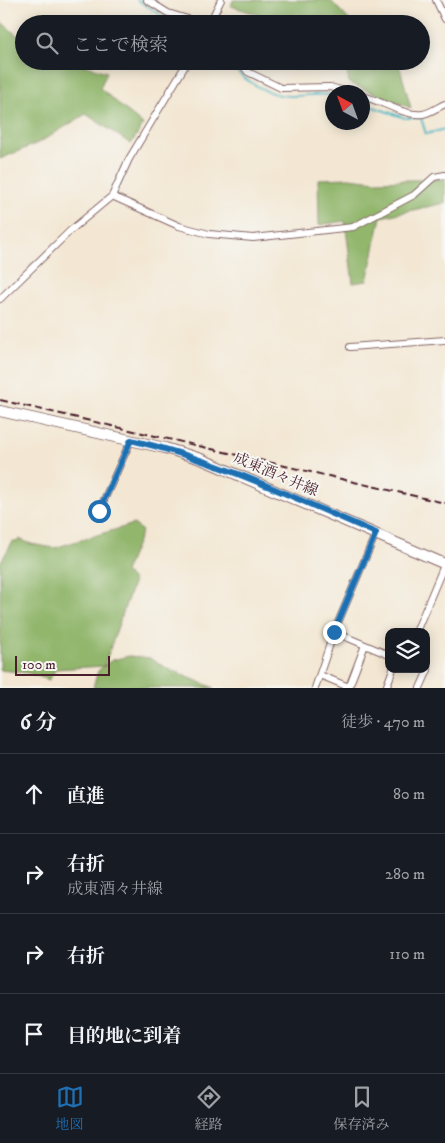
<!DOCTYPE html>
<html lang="ja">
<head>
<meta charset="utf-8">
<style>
	body { margin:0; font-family:"IM FELL DW Pica","Noto Serif JP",serif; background:#20242c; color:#f1f3f6 }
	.controls { position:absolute; right:15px; bottom:15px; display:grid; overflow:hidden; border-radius:10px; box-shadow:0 2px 12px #0003 }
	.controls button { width:45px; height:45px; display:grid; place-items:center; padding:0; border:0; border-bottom:1px solid #363941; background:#171b24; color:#f1f3f6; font:25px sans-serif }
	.compass { position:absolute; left:325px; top:85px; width:45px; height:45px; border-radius:50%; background:#171b24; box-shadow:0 2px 12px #0003; rotate:319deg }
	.scale { position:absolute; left:15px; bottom:12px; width:95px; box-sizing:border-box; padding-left:5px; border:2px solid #4a1f2b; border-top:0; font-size:14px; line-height:18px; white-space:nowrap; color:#4a1f2b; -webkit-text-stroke:4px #f6f6f2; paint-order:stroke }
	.stop { position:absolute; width:15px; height:15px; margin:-11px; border:4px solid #1f6fb2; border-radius:50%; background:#fff }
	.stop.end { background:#1f6fb2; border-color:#fff; box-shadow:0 1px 5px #0008 }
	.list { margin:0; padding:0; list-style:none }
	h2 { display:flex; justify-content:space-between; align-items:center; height:65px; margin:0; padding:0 20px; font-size:21px }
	h2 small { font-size:16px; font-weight:400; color:#9ea1a6 }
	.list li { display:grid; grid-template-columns:32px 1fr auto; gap:15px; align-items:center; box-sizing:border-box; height:80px; padding:0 20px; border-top:1px solid #363941 }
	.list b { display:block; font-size:19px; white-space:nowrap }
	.list p { margin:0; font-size:16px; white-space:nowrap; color:#9ea1a6 }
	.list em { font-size:16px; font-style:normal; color:#9ea1a6 }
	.icon { flex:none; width:28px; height:28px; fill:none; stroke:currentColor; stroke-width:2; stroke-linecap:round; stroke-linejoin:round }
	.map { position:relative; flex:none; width:445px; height:688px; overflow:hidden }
	.search { position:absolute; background:#171b24; box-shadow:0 2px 12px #0003; left:15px; right:15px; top:15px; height:55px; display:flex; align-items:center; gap:12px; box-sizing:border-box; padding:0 18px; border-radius:28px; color:#9ea1a6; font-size:19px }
	.sheet { height:385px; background:#171b24 }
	nav { display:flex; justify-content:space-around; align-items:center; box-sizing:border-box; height:70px; border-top:1px solid #363941; background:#171b24; font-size:14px; color:#9ea1a6 }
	nav a { display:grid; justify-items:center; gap:2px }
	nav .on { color:#1f6fb2 }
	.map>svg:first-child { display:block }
</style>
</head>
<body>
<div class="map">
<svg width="445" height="688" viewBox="0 0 445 688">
	<rect width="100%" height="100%" fill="#f6f6f2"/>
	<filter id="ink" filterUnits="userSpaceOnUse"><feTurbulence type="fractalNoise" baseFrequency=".02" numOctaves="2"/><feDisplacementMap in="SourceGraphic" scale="10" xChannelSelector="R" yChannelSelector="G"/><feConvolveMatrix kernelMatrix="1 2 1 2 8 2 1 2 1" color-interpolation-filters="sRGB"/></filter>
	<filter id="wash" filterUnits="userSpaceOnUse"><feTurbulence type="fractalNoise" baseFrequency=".0096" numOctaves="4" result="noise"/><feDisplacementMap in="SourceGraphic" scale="20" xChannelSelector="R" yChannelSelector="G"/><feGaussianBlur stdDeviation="1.12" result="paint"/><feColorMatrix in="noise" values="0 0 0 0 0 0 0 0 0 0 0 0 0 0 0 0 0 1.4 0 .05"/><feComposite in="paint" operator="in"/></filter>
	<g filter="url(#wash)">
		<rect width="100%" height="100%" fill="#f3e7d3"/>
		<path fill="#91b66c" stroke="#6e6a4c" d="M233,0h97l23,24h-65l-57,-18z
			M0,21l24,20v20h46l37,11 -7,16 43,37 -12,19 -45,-30 -46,28 -40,17z
			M342,61h56l13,47 -62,-25 -3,-17z
			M349,178l27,3 69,-2v24l-64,14 -14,64 -14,2 -8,-62 -26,4 -1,-46z
			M134,524l8,7 -17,41 9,9 -30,85 8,-6 17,-4 21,2 16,10 48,20h-119l-2,-1 5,-16 6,-5 -48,3 -7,11 -21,-7 -28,-3v-107l13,-22 5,1 1,-3 12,5 23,4z"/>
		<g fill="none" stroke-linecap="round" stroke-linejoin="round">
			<path stroke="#49b6c5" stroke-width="2" d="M137,0l38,24
				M228,61c13,18 39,35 62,35 15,0 28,-3 42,-1
				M362,103l43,15h16l5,16 19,-5"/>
		</g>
	</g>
	<g filter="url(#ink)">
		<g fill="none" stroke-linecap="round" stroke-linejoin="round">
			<defs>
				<path id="minor" d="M147,0l21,13 36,11
					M436,0l9,19
					M209,24l12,-24
					M239,61l9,11 33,16 49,-1 18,5
					M362,96c18,4 44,21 61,18 7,-1 15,-7 22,-10
					M112,196l67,30 30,8 44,4 100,-11 61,-32 20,-18 11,-2
					M0,299l71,-69 41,-34 17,-37 59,-98
					M350,347l95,-7
					M99,511l32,-71
					M334,632l55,23
					M416,632l29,-69
					M320,675l31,13
					M349,687l16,-42
					M315,688l19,-56 42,-99
					M386,688l7,-19
					M420,688l8,-18 -2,-1"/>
				<path id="primary" d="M0,411l165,37 36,11 244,105"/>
			</defs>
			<use href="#minor" stroke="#856566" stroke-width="8"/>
			<use href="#primary" stroke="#856566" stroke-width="12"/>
			<use href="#minor" stroke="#fff" stroke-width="6"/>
			<use href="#primary" stroke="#fff" stroke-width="10"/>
			<path stroke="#4a1f2b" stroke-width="2" stroke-dasharray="8 4" stroke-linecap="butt" d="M0,400l445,103"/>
		</g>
	</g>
	<g fill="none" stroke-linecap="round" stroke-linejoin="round" filter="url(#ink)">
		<path stroke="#1f6fb2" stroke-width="6" d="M99,511l32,-71c86,20 164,58 245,93l-42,99"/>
	</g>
	<g text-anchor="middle" stroke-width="4" stroke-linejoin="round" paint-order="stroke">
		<g font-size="15" fill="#4a1f2b" stroke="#f6f6f2">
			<text transform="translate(276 474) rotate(23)" y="5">成東酒々井線</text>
		</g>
	</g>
</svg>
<div class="controls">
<button><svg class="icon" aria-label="layers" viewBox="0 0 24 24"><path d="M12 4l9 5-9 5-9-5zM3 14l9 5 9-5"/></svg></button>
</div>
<svg class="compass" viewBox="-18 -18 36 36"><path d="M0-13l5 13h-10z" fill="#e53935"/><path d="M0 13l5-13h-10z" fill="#9ea1a6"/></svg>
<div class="scale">100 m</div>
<div class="stop" style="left:99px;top:511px"></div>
<div class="stop end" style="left:334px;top:632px"></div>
<div class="search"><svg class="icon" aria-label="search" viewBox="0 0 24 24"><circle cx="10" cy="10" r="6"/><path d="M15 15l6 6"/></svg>ここで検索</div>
</div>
<section class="sheet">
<h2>6 分<small>徒歩 · 470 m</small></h2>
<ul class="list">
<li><svg class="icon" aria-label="ahead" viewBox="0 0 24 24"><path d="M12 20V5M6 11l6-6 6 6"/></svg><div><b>直進</b></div><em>80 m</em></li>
<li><svg class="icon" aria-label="right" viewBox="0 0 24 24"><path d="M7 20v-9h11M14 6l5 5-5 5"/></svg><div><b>右折</b><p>成東酒々井線</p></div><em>280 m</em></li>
<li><svg class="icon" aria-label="right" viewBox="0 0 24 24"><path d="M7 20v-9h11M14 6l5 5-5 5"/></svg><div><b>右折</b></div><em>110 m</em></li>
<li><svg class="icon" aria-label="arrive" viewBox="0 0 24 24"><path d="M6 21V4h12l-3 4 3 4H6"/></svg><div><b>目的地に到着</b></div></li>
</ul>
</section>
<nav>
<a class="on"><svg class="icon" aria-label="map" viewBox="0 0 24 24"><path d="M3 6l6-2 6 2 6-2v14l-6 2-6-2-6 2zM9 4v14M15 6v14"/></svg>地図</a>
<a><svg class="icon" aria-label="directions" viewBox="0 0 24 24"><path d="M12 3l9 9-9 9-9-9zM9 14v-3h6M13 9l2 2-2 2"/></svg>経路</a>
<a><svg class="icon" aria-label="saved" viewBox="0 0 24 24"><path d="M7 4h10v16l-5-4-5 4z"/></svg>保存済み</a>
</nav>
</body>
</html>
